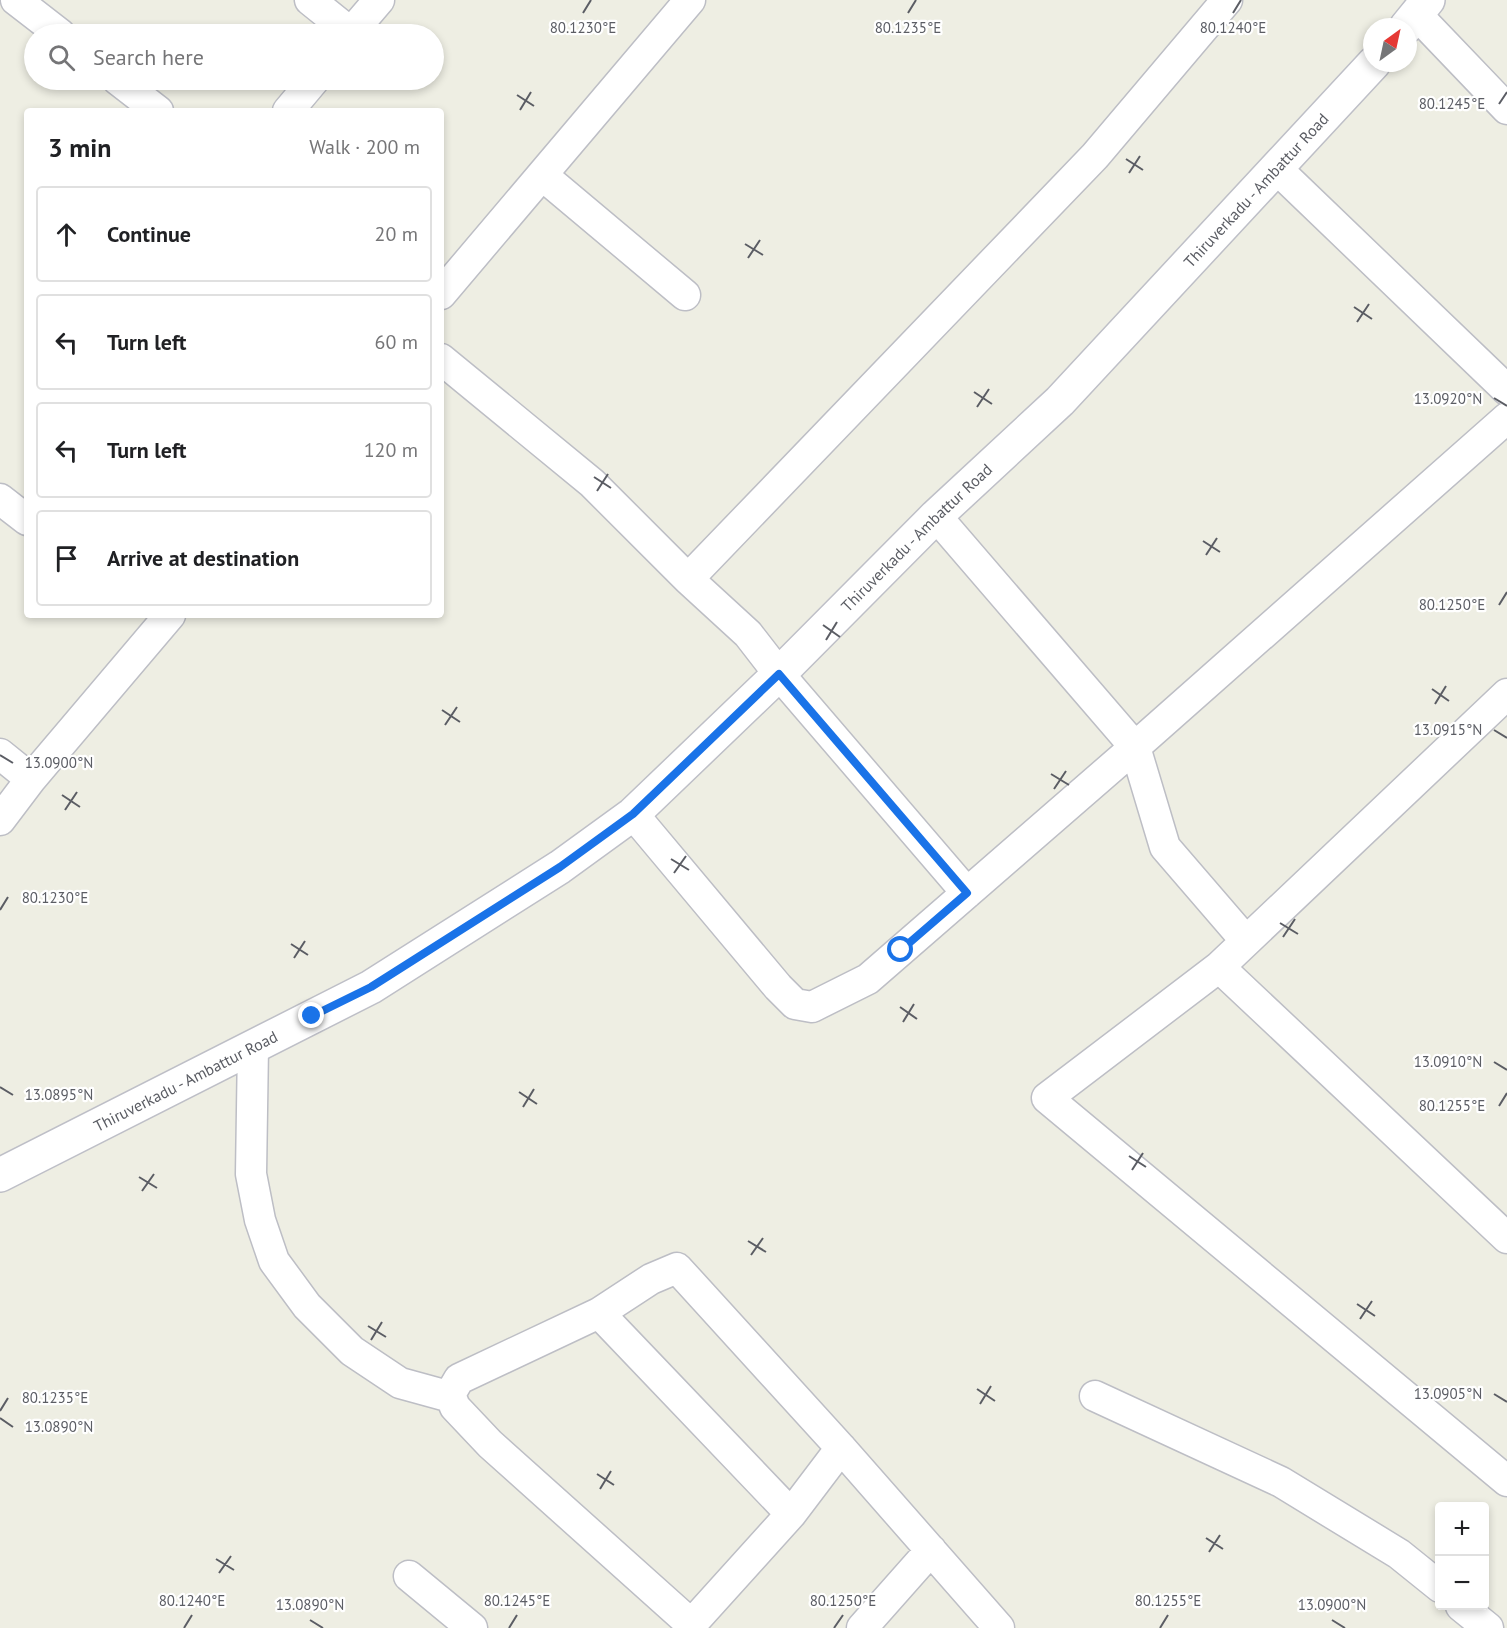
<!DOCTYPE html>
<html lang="en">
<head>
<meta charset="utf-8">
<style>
	body { margin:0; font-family:"PT Sans",sans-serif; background:#f2f2f2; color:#202124 }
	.controls { position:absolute; right:18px; bottom:18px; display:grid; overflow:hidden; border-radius:6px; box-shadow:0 3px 9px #0003 }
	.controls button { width:54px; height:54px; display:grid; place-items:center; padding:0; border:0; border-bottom:2px solid #e0e0e0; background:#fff; color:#202124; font:30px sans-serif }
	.compass { position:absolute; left:1363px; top:18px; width:54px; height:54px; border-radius:50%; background:#fff; box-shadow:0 3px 9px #0003; rotate:33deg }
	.stop { position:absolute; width:18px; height:18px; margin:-14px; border:4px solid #1a73e8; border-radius:50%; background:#fff }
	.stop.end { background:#1a73e8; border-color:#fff; box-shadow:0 2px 6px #0008 }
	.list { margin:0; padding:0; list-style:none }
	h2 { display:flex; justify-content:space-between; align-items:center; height:78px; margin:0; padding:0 24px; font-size:26px }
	h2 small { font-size:20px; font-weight:400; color:#757577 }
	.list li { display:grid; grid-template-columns:39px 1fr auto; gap:18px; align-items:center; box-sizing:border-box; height:96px; margin:0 12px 12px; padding:0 12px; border:2px solid #e0e0e0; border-radius:6px }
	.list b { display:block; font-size:22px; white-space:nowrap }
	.list em { font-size:20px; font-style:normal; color:#757577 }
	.icon { flex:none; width:33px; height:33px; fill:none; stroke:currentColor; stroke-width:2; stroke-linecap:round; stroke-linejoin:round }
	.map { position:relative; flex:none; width:1507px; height:1628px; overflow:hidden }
	.search { position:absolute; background:#fff; box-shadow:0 3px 9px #0003; left:24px; top:24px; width:420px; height:66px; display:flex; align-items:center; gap:15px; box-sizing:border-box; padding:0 21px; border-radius:33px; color:#757577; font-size:22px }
	.panel { position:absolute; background:#fff; box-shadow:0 3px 9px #0003; left:24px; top:108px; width:420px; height:510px; border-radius:6px }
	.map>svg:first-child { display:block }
</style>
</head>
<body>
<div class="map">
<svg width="1507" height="1628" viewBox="0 0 1507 1628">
	<rect width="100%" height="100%" fill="#eeeee3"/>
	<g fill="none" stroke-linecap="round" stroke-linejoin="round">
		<defs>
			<path id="street" d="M16,0l44,34
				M310,0l41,33
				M1417,15l90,94
				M350,34l29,-34
				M118,80l40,31
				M288,111l26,-31
				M1277,169l230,221
				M542,175l143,120
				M441,294l249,-294
				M441,359l151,124 96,96 60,55 31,40 188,219
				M0,499l27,21
				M936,516l199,231 30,100 81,94
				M688,579l407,-423 132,-156
				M1507,694l-288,273 -172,131 460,383
				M0,754l31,25
				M633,814l145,173 17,17 17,3 56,-28 267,-232 372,-329
				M0,820l31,-41 139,-164
				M1219,967l288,271
				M253,1046l-2,128 9,46 14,41 33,45 45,45 48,32 51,14
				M599,1313l192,201
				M1095,1396l186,86 118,72 41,33
				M409,1576l63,52
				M1461,1606l27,22
				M692,1625l-202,-181 -35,-37 -4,-10 1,-6 7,-12 140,-66 52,-34 26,-11 164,180 158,180
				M688,1628l103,-114 50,-66
				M862,1628l69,-78"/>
			<g id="secondary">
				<path d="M1406,27l22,-27"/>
				<path id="s1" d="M0,1175l371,-188 189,-120 73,-53 146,-140 157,-158 124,-115 314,-338"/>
			</g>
		</defs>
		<use href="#street" stroke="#bdbec5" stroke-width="33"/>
		<use href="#secondary" stroke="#bebfc7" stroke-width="36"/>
		<use href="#street" stroke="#fff" stroke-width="30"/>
		<use href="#secondary" stroke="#fff" stroke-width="33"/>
	</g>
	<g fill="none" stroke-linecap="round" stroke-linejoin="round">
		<path stroke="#1a73e8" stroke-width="8" d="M312,1016l59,-29 189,-120 73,-53 146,-140 188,219 -66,57"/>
	</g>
	<path fill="none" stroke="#5b5d64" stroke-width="2" d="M583,13l8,-13M908,13l8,-13M1233,13l8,-13M517,95l17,11M1499,104l8,-12M520,110l11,-18M1126,159l17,11M1129,173l11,-17M745,244l18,11M748,258l12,-18M1354,307l18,12M1357,322l12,-18M974,392l18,12M1494,398l13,8M977,407l12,-18M594,477l17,11M597,491l11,-17M1203,541l17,11M1206,555l11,-17M1499,605l8,-13M823,625l17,12M826,640l11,-18M1432,689l17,12M1435,704l11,-18M442,710l18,12M445,725l12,-18M1494,730l13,8M0,755l13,8M1051,774l18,11M1054,789l12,-18M62,795l18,12M65,810l12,-18M671,859l18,11M674,873l12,-17M0,910l8,-13M1280,923l18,11M1283,937l12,-18M291,944l17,11M294,958l11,-17M900,1007l17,12M903,1022l11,-18M1494,1062l13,8M0,1087l13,8M519,1092l18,12M1499,1106l8,-13M523,1107l11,-18M1129,1156l17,11M1132,1170l11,-17M139,1177l18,11M142,1191l12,-17M748,1241l18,11M751,1255l12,-17M1357,1304l18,12M1360,1319l12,-18M368,1326l18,11M371,1340l11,-18M977,1389l18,12M1494,1394l13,8M980,1404l11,-18M0,1411l8,-13M0,1418l13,9M597,1474l17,11M600,1489l11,-18M1206,1538l17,11M1209,1552l11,-17M216,1559l18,11M219,1573l12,-17M310,1620l13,8M1332,1620l13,8M184,1628l8,-13M509,1628l8,-13M834,1628l9,-13M1160,1628l8,-13"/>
	<g text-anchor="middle" stroke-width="4.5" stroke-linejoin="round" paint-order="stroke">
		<g font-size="16" fill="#5b5d64" stroke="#fff">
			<text dy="6" stroke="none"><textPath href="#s1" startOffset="1612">Thiruverkadu - Ambattur Road</textPath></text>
			<text dy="6" stroke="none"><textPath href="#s1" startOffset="1126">Thiruverkadu - Ambattur Road</textPath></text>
			<text dy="6" stroke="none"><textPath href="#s1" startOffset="208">Thiruverkadu - Ambattur Road</textPath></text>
		</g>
	</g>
	<g font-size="15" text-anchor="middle" fill="#5b5d64" stroke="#fff" stroke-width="4.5" stroke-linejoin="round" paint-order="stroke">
		<text x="1233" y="33">80.1240°E</text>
		<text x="583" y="33">80.1230°E</text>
		<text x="908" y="33">80.1235°E</text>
		<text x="1452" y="109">80.1245°E</text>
		<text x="1448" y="404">13.0920°N</text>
		<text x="1452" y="610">80.1250°E</text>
		<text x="1448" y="735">13.0915°N</text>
		<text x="59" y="768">13.0900°N</text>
		<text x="55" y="903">80.1230°E</text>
		<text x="1448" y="1067">13.0910°N</text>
		<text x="59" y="1100">13.0895°N</text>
		<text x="1452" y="1111">80.1255°E</text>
		<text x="1448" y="1399">13.0905°N</text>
		<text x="55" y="1403">80.1235°E</text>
		<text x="59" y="1432">13.0890°N</text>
		<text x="192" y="1606">80.1240°E</text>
		<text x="517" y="1606">80.1245°E</text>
		<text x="843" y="1606">80.1250°E</text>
		<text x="1168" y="1606">80.1255°E</text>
		<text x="310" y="1610">13.0890°N</text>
		<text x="1332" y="1610">13.0900°N</text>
	</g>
</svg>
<div class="controls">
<button>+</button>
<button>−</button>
</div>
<svg class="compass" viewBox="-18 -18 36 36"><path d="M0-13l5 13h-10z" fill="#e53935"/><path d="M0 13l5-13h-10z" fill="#757577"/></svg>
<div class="stop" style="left:901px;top:950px"></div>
<div class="stop end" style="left:312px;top:1016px"></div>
<div class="search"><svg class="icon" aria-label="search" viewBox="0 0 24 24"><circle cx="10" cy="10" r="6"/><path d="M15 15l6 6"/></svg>Search here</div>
<section class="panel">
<h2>3 min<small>Walk · 200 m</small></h2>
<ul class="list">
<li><svg class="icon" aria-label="ahead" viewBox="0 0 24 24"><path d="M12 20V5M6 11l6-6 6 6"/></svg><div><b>Continue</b></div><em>20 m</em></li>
<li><svg class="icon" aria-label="left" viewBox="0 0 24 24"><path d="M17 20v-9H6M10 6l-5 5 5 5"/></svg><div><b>Turn left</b></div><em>60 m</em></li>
<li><svg class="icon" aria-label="left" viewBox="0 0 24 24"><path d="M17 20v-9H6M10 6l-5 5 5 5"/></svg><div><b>Turn left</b></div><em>120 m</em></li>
<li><svg class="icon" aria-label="arrive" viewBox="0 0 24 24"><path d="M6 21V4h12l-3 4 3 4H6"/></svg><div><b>Arrive at destination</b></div></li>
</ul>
</section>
</div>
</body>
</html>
